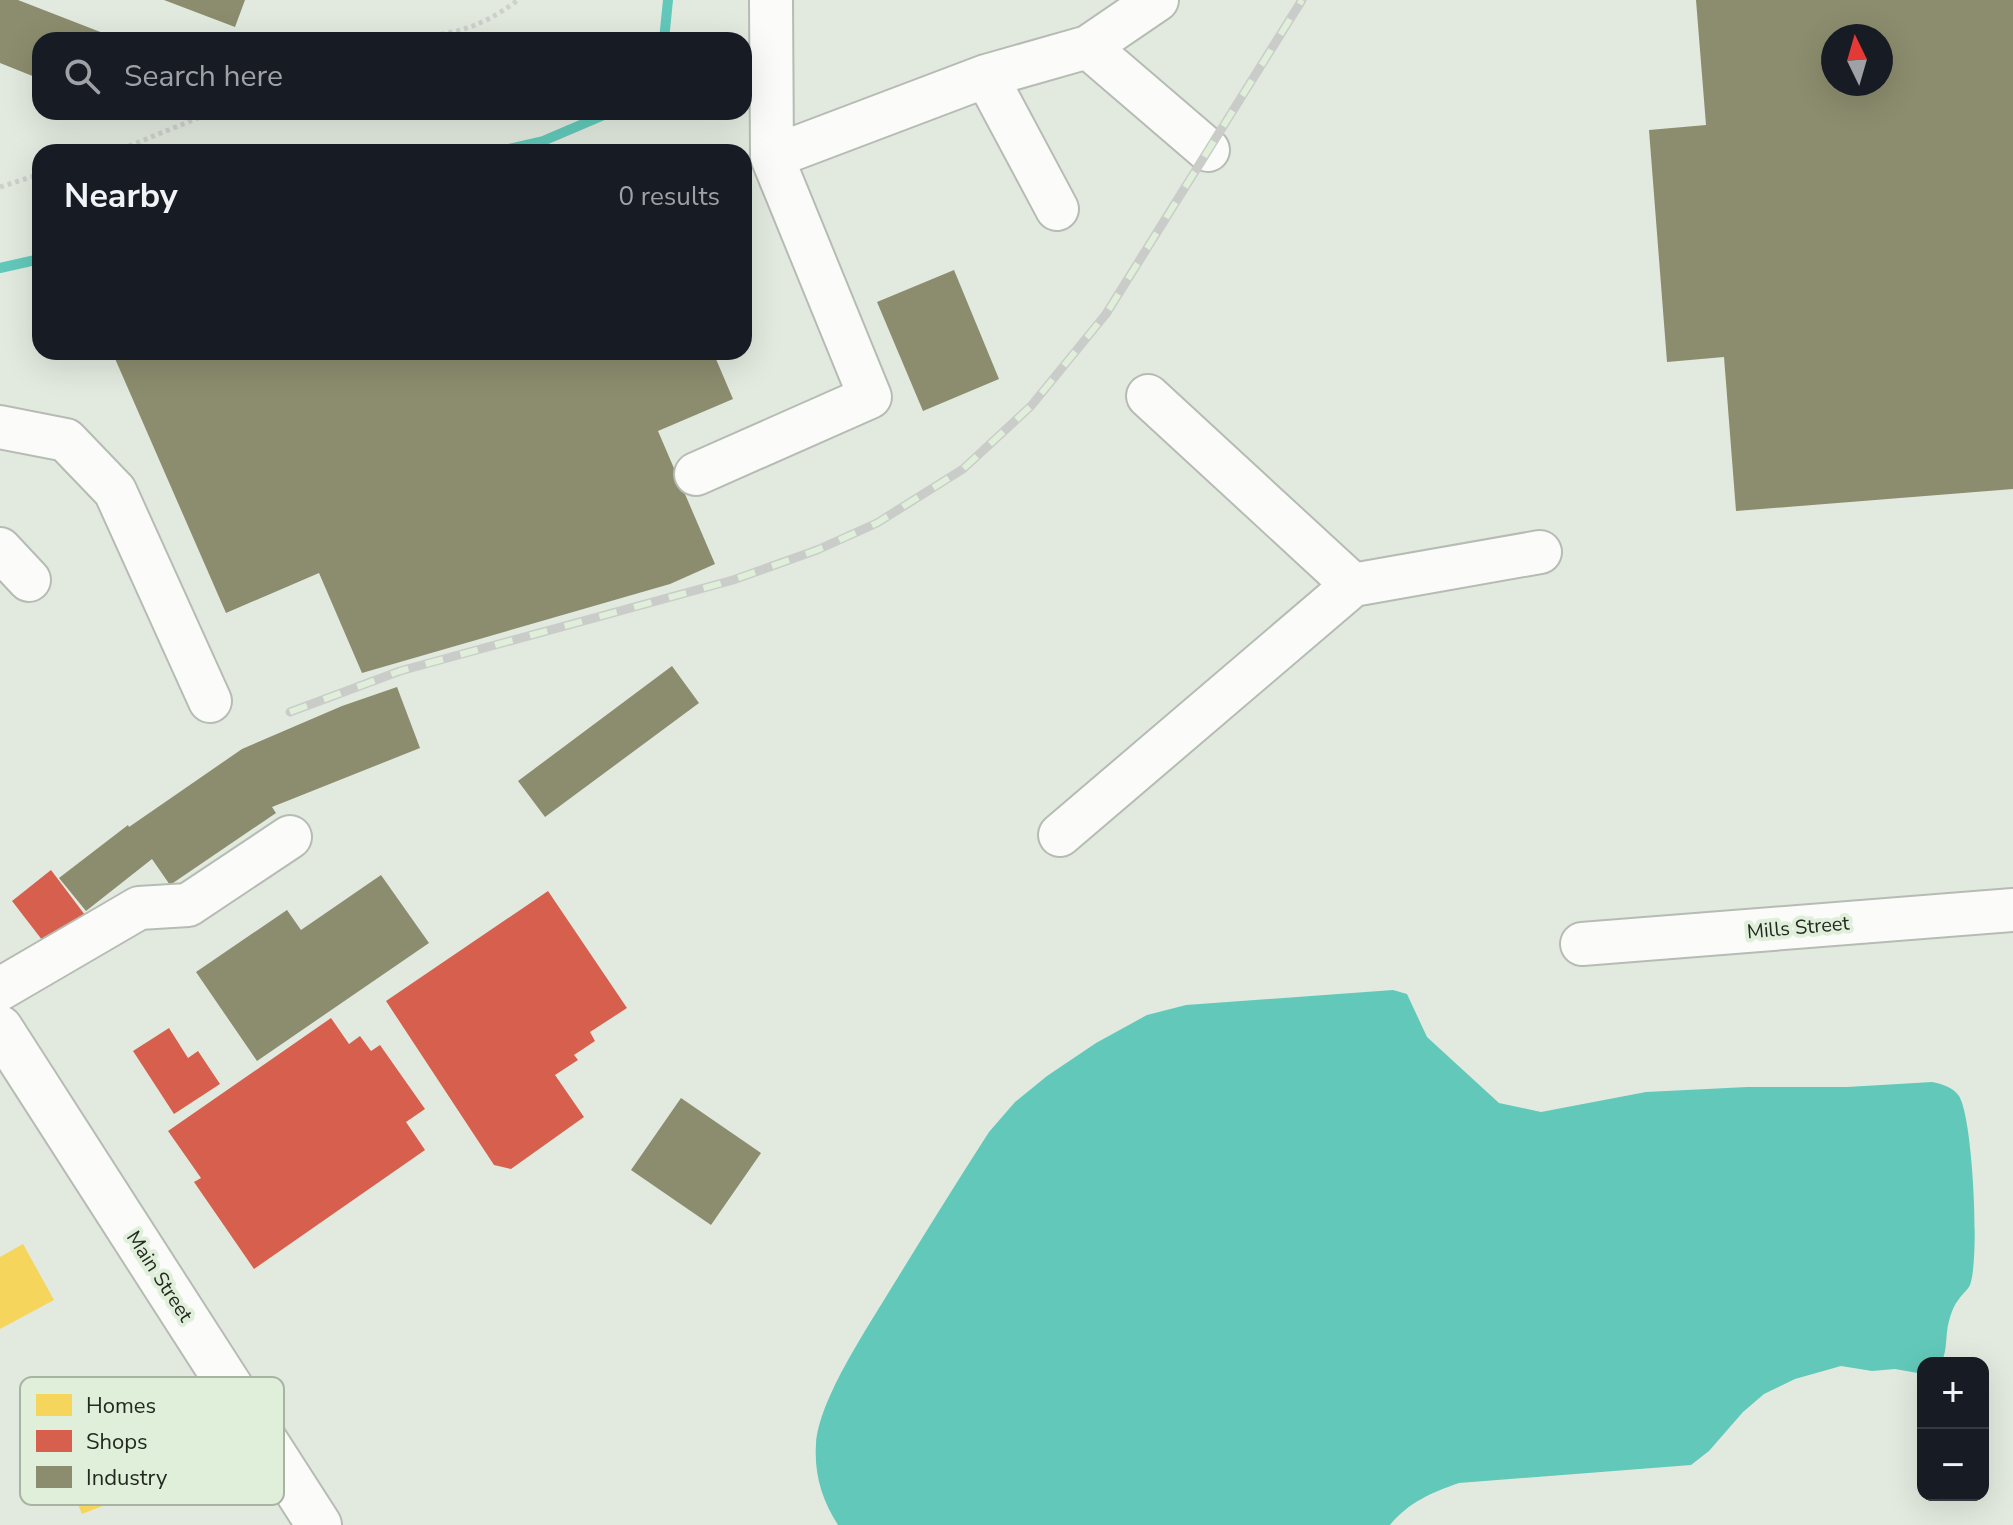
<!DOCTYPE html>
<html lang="en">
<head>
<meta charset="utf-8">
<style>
	body { margin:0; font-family:"Nunito Sans",sans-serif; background:#20242c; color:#f1f3f6 }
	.controls { position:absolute; right:24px; bottom:24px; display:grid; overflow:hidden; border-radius:16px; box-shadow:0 8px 32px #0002 }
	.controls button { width:72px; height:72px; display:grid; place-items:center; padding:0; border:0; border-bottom:2px solid #363941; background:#171b24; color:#f1f3f6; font:40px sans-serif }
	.compass { position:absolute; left:1821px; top:24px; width:72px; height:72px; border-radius:50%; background:#171b24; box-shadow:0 8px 32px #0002; rotate:355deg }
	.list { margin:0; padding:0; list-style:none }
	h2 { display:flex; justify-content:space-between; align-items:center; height:104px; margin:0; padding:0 32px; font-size:34px }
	h2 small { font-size:26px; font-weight:400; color:#9ea1a6 }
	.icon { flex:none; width:44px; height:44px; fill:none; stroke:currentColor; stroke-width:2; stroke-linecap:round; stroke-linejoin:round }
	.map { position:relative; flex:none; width:2013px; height:1525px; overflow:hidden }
	.search { position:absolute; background:#171b24; box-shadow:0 8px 32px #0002; left:32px; top:32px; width:720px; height:88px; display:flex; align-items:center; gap:20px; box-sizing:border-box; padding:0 28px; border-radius:24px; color:#9ea1a6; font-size:30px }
	.panel { position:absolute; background:#171b24; box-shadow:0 8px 32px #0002; left:32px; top:144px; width:720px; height:216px; border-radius:24px }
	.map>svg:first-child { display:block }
</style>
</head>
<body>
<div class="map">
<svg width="2013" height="1525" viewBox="0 0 2013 1525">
	<rect width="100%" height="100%" fill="#e2eadf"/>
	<path fill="#62c9ba" d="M1393,990l14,4 20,43 72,66 42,9 105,-20 101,-5h100l85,-5c10,2 21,5 27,14 14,22 21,163 11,189 -2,5 -8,9 -11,14 -5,6 -8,14 -10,22 -4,14 -1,29 -8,42h-18v11l-28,-5 -23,2 -31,-5 -46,13 -31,15 -21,18 -34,39 -18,14 -232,18c-28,10 -50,19 -69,42h-552c-16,-25 -24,-51 -22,-81 3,-45 52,-117 76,-157 32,-52 64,-104 97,-155l26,-30 32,-26 49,-33 51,-28 39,-10z"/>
	<path fill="#f6d55c" d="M23,1244l31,56 -54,29v-72z
		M163,1444l16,42 -54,18 -2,-6 -41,16 -22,-52 39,-15 5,12 28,-11 4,7z"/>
	<path fill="#d6604d" d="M51,870l34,45 -39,30 -34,-44z
		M548,891l79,117 -37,24 5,9 -21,14 4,5 -23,15 29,42 -73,52 -17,-4 -108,-164z
		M331,1018l18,26 11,-8 11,15 9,-6 45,64 -19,13 19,28 -171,119 -60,-87 7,-4 -33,-47z
		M169,1028l19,30 10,-7 22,33 -46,30 -41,-63z"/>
	<path fill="#8c8c6e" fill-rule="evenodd" d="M0,0h18l103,40h-81v39l-40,-16z
		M164,0h81l-10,27z
		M1696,0h317v489l-277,22 -12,-154 -57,5 -18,-232 57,-5zM1833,36h48v48h-48z
		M954,270l45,109 -76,32 -46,-109z
		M117,352h596l20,47 -75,32 57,133 -45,20 -308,89 -43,-100 -93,40 -113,-259z
		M672,666l27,37 -154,114 -27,-36z
		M397,687l23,61 -148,59 4,6 -106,72 -18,-26 -66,52 -27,-33 69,-53 1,2 113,-78 100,-43z
		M381,875l48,68 -172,118 -61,-89 91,-62 14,20z
		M681,1098l80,55 -50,72 -80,-55z"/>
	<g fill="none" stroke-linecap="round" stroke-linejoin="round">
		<path stroke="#62c9ba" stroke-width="10" d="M664,40l4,-40
			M496,152l47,-11 68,-29
			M0,268l40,-9"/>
		<defs>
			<path id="minor" d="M771,0l1,157 214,-81 102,-29 69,-47
				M1088,47l120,103
				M986,76l71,133
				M1148,396l205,189 187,-33
				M0,427l66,13 49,51 95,210
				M696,474l174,-77 -98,-240
				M0,549l29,31
				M1060,835l293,-250
				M1582,944l431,-34
				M0,989l139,-81 49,-3 102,-68"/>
			<path id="major" d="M0,1028l319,497"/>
		</defs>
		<use href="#minor" stroke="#b6bcb4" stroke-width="46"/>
		<use href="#major" stroke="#b6bcb4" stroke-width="48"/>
		<path stroke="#ced0ce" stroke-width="5" stroke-dasharray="4 4" stroke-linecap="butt" d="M401,40c51,-7 74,-8 117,-40
			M114,152l99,-40
			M0,187l40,-13"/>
		<use href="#minor" stroke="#fbfcfa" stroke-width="42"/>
		<use href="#major" stroke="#fbfcfa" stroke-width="44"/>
		<defs>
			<path id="rail" d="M290,712l110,-41 333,-91 84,-30 60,-27 86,-54 68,-63 75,-92 196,-314"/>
		</defs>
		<use href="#rail" stroke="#caccc9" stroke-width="9"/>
		<use href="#rail" stroke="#e0efda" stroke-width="6" stroke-dasharray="18" stroke-linecap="butt"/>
	</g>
	<g text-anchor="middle" stroke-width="8" stroke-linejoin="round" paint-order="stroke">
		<g font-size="20" fill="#232921" stroke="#e0efda">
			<text transform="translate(1798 927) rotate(-5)" y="7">Mills Street</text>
			<text transform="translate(160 1276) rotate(57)" y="7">Main Street</text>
		</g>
	</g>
	<rect x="20" y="1377" width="264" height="128" rx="12" fill="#e0efda" stroke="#a7b4a2" stroke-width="2"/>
	<rect x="36" y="1394" width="36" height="22" fill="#f6d55c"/>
	<rect x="36" y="1430" width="36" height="22" fill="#d6604d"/>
	<rect x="36" y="1466" width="36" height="22" fill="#8c8c6e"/>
	<g font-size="22" fill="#232921">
		<text x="86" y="1413">Homes</text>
		<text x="86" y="1449">Shops</text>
		<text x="86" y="1485">Industry</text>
	</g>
</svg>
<div class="controls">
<button>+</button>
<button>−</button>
</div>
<svg class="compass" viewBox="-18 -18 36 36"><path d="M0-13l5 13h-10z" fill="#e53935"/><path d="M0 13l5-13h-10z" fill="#9ea1a6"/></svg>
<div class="search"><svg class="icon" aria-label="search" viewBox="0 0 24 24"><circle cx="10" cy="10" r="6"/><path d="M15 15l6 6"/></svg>Search here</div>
<section class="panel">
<h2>Nearby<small>0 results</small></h2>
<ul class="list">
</ul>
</section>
</div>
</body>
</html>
